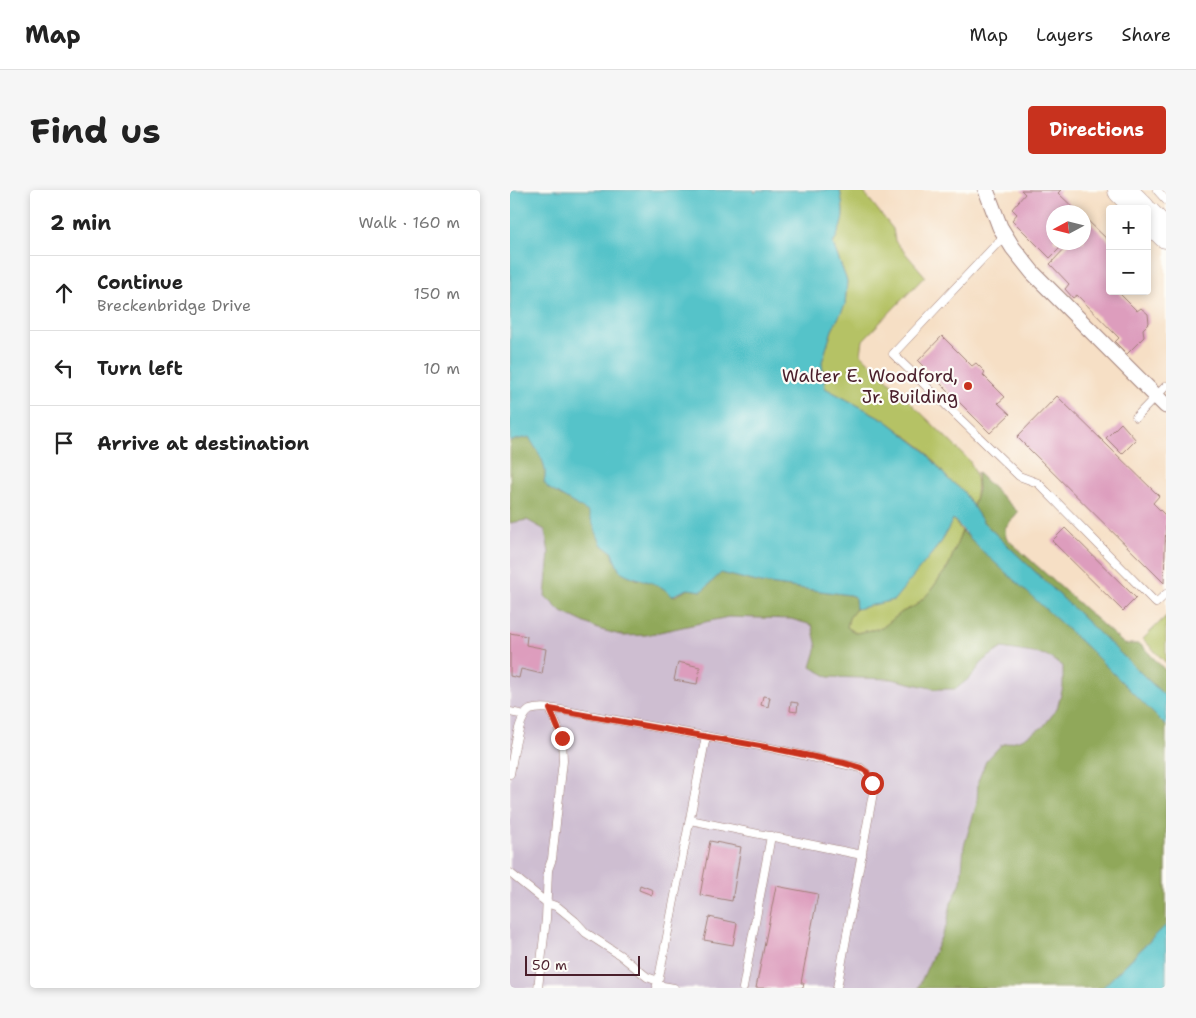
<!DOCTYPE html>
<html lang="en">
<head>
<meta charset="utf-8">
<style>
	body { margin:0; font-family:"Shantell Sans",sans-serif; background:#f6f6f6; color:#222 }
	.controls { position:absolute; right:15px; top:15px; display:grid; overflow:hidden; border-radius:5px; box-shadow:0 2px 8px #0003 }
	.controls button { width:45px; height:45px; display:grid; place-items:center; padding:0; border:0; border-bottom:1px solid #e0e0e0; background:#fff; color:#222; font:25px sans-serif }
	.compass { position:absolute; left:536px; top:15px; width:45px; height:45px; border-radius:50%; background:#fff; box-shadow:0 2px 8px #0003; rotate:263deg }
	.scale { position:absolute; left:15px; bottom:12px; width:115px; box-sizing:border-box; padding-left:5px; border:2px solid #4a1f2b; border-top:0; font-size:14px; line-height:18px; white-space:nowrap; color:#4a1f2b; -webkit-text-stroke:4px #fdfcf7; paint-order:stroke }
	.stop { position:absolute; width:15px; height:15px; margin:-11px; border:4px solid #c8321e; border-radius:50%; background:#fff }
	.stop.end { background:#c8321e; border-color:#fff; box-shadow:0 1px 5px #0008 }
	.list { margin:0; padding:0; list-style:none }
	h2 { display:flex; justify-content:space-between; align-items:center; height:65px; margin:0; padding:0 20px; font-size:21px }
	h2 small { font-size:16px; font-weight:400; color:#767676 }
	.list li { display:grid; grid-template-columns:32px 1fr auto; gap:15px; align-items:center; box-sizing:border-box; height:75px; padding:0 20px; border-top:1px solid #e0e0e0 }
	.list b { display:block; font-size:19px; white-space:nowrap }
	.list p { margin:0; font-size:16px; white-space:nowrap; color:#767676 }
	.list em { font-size:16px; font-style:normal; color:#767676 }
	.icon { flex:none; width:28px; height:28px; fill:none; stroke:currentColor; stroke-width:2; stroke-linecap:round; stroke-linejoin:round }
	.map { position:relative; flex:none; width:656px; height:798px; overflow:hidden; border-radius:5px }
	header { display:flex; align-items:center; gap:30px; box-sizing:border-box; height:70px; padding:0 25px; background:#fff; border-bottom:1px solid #e0e0e0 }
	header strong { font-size:24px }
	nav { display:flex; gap:28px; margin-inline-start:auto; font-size:18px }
	.intro { display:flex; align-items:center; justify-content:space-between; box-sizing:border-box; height:120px; padding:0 30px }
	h1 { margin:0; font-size:35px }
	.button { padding:12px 22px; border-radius:5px; background:#c8321e; color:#fff; font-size:18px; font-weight:700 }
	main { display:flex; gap:30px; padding:0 30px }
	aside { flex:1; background:#fff; border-radius:5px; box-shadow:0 2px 8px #0003 }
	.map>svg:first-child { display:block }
</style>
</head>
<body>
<header>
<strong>Map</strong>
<nav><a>Map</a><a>Layers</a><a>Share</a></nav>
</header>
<div class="intro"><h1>Find us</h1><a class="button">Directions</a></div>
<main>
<aside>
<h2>2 min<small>Walk · 160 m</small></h2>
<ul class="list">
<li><svg class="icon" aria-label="ahead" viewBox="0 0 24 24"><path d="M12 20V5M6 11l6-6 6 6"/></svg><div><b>Continue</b><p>Breckenbridge Drive</p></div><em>150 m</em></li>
<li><svg class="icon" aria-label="left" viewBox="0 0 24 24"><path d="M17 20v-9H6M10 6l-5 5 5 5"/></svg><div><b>Turn left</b></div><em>10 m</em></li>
<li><svg class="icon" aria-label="arrive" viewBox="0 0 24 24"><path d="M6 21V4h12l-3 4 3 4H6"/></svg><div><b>Arrive at destination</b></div></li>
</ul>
</aside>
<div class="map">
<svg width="656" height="798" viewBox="0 0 656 798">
	<rect width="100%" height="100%" fill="#fdfcf7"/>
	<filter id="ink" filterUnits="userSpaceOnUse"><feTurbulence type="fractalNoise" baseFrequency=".02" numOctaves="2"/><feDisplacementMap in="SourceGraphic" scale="10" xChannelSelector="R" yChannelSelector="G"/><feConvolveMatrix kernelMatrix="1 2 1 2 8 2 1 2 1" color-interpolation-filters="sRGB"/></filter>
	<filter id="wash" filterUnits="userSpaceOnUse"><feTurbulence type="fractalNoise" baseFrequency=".0096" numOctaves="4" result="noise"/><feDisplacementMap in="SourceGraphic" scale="20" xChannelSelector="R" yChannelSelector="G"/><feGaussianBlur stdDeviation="1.12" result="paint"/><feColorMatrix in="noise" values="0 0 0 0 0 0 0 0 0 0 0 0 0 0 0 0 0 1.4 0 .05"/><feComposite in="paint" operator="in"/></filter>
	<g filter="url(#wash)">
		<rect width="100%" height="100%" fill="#f6dfc5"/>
		<path fill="#cebed1" d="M17,330l18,10 4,23 -4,43 15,15 38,18 26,7 22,-1 82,-18 63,2 21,6 5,22 -6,20 18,10 63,2 43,10 37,-13 12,-16 18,-12 44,7 17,11v21l-6,22 -14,18 -21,12 -21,6 -23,36 -1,22 -13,43 -3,36 -10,21 -4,21 -29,64h-408v-465z"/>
		<path fill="#b5c265" stroke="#807048" d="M330,0h22l31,39 2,12 30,35 -62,64 -2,14 108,106c10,17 9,29 4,47l-10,-16 -15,-12 -24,-30 -39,-29 -60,-32 -3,-26 10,-32 13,-25 2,-24 -14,-37c11,-22 12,-30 7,-54z
			M442,328l10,13 -14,36 -20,27 -13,12 -13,6 -20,16 -26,5 -9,-6 2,-9 7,-9 38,-10 48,-58z
			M656,426v47l-23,-24z"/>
		<path fill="#90a85a" stroke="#6d6442" d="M19,246c8,16 20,28 15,46l12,11 33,19 12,32 10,7 8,19 17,9 19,4 20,13 14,-7 13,2 19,-18 40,10 89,12 5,2 1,12 -7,9 -2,9 9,6 26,-5 20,-16 13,-6 13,-12 20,-27 14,-36 126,117 78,78v199l-64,63h-184l29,-64 4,-21 10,-21 3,-36 13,-43 1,-22 8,-20 15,-16 21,-6 21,-12 14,-18 6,-22v-21l-17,-11 -44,-7 -18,12 -12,16 -16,13h-21l-43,-10 -63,-2 -18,-10 6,-20 -5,-22 -21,-6 -63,-2 -82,18 -22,1 -26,-7 -38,-18 -15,-15 4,-43 -4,-23 -18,-10 -17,3v-82z
			M467,282l41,40 -13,16 1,10 118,106h16l26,27v26l-183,-175 -10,-15 5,-17z"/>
		<path fill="#55c3c9" stroke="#50717a" d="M0,0h244l1,3 2,-3h83c5,25 4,32 -7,54l14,37 -2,24 -13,25 -10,32 3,26 60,32 39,30 24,29 15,12 20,31 183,175v29l-78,-78 -109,-100 -26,-29 -11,22 -48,59 -38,9 -1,-12 -5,-2 -89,-12 -40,-10 -19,18 -14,-2 -17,7c-12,-17 -36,-14 -52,-26l-8,-19 -10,-7 -13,-32 -40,-24 -4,-6c5,-18 -7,-30 -15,-45l-19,4z
			M656,735v63h-64z"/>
		<g id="blocks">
			<path fill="#dd9dbd" d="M511,0h40l-3,3 20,19h-24v30h12l-16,16 -38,-38 5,-6 -5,-5 13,-15z
				M574,27l26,25v49h7l20,20 4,-3 7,6 1,9 -6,6 1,8 -17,17 -12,-12 4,-4 -42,-43 -4,3 -8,-9 4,-5 -19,-20 19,-20 -2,-2h17z
				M432,146l30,30 4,-3 9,9 -2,3 22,22 -7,6 12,11 -20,19 -72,-72z
				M547,206l102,100 -6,7 13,13 -2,67 -147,-146z
				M611,233l15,17 -14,14 -16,-16z
				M555,338l71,70 -13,13 -71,-70z
				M0,443l17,3 -1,9 20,4 -4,25 -21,-5 -2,9 -9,-2z
				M168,472l22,5 -3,17 -23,-4z
				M253,506l7,1 -2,10 -7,-2z
				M281,512l7,1 -1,9 -7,-1z
				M200,651l31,6 -9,54 -32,-6z
				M130,695l13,5 -1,5 -13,-5z
				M266,696l42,8 -17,89h3l-1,5h-47z
				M199,727l28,6 -4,22 -29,-5z"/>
		</g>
	</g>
	<g filter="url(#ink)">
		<use href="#blocks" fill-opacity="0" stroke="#a07f78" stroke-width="1"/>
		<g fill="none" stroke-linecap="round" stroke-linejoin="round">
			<defs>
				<path id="service" d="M647,0l9,10
					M495,45l-112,119 126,122 19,7 118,120 10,-9
					M626,227l30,-31
					M0,522l15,3
					M0,584c3,-14 7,-58 20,-64 8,-3 17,-2 25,-1l216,39 90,20c9,7 11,15 12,25l-36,195
					M180,630l172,35
					M0,683l37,30 11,4 17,14 11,12 34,22 27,22 11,4
					M147,795l17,3
					M28,798l8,-69 2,-49 4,-11 11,-98 -1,-23 -12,-29
					M147,798l49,-252
					M233,798l28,-152"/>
				<path id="minor" d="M476,0l14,37 13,21 20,25 133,133"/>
				<path id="motorway" d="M612,0l19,19
					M637,25l19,19"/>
			</defs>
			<use href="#service" stroke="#a07f78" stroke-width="9"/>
			<use href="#minor" stroke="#a07f78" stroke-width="17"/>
			<use href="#motorway" stroke="#a07f78" stroke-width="29"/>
			<use href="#service" stroke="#fff" stroke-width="8"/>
			<use href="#minor" stroke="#fff" stroke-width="15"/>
			<use href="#motorway" stroke="#fff" stroke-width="28"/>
		</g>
	</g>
	<g fill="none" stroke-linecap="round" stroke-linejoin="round" filter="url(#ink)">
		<path stroke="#c8321e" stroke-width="6" d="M52,548l-12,-29 221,39 73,15 17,5 6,4 5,11"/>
	</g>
	<circle fill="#c8321e" stroke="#fdfcf7" stroke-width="2" cx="458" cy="196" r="5"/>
	<g text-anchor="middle" stroke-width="4.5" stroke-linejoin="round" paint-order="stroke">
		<g font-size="18" fill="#4a1f2b" stroke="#fdfcf7" text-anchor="end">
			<text x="448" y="192">Walter E. Woodford,<tspan x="448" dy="21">Jr. Building</tspan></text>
		</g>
	</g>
</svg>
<div class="controls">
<button>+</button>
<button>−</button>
</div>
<svg class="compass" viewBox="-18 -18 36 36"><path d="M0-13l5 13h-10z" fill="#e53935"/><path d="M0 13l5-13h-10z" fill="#767676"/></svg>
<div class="scale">50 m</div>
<div class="stop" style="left:362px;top:593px"></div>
<div class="stop end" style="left:52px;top:548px"></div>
</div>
</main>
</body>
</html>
